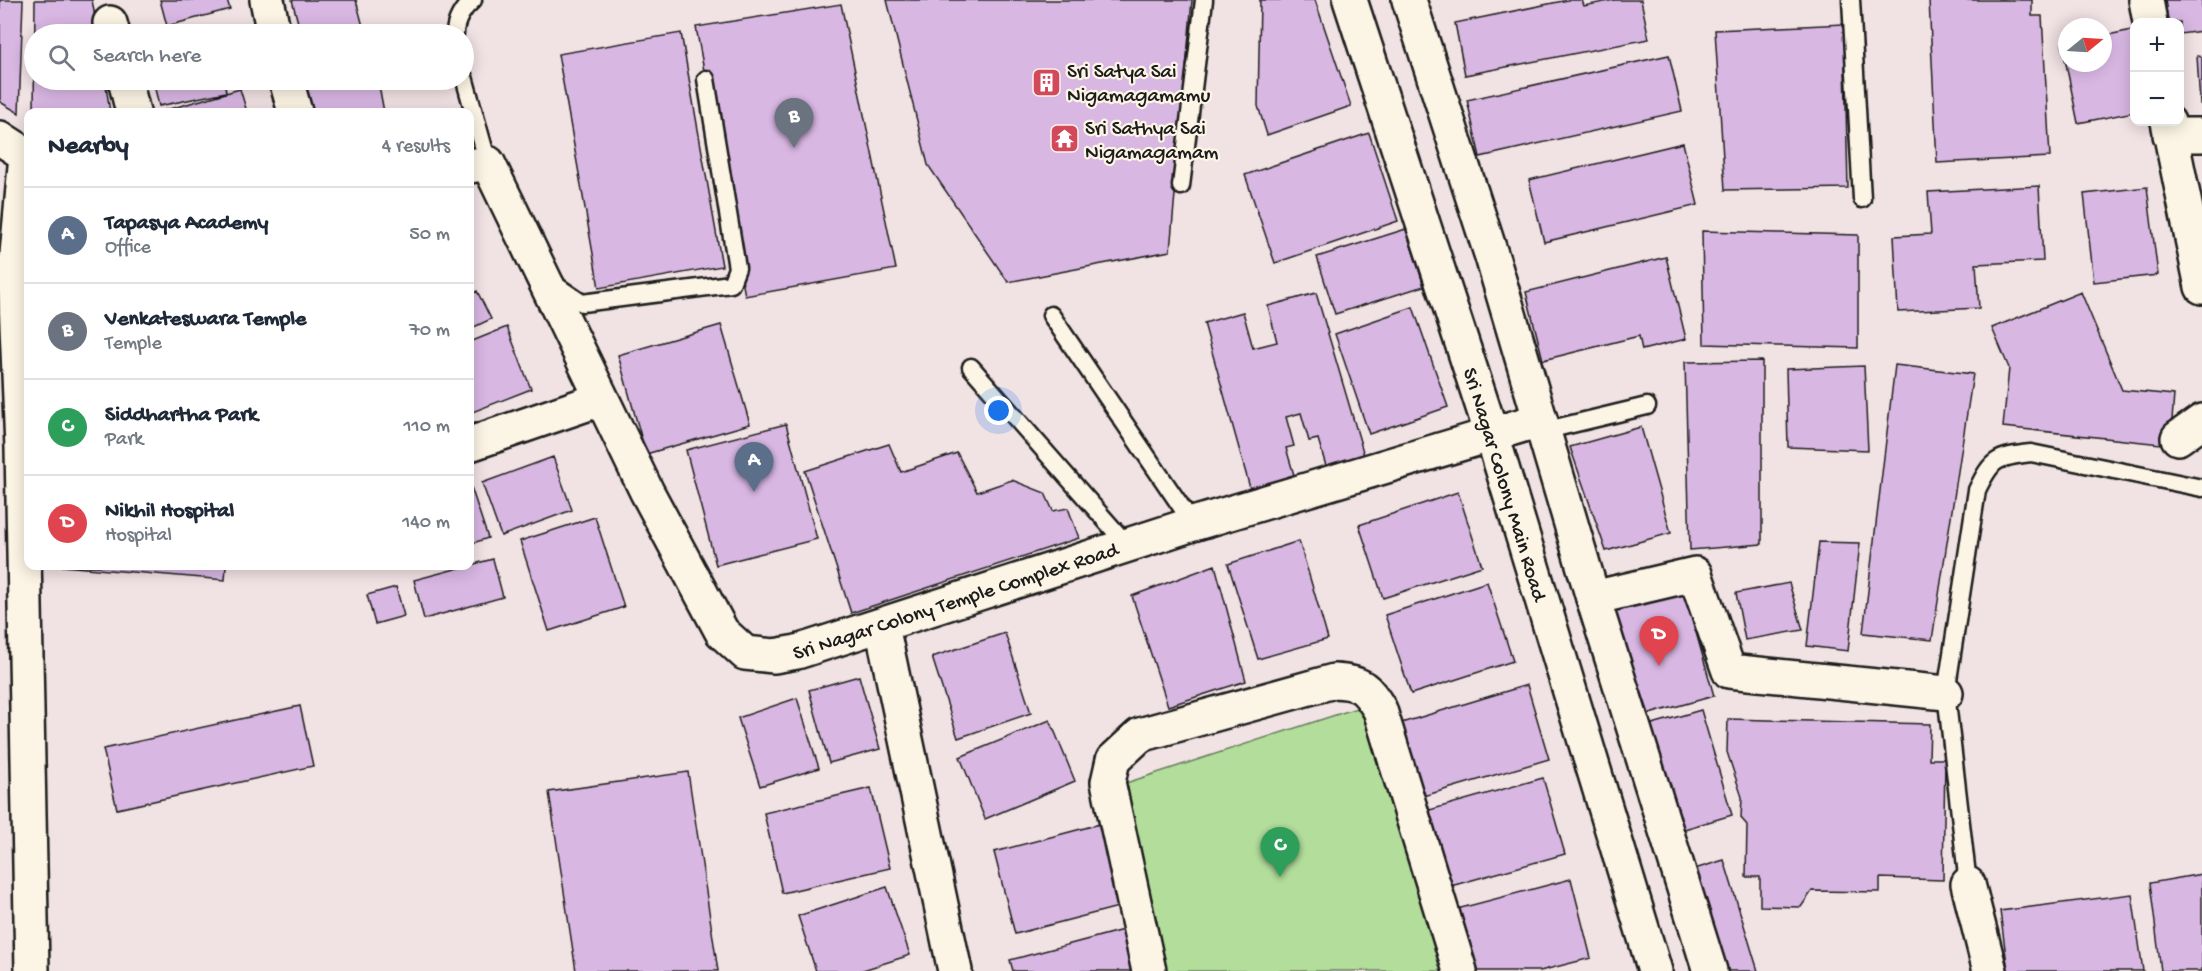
<!DOCTYPE html>
<html lang="en">
<head>
<meta charset="utf-8">
<style>
	body { margin:0; font-family:"Gochi Hand",sans-serif; background:#f6f6f7; color:#1f2937 }
	.controls { position:absolute; right:18px; top:18px; display:grid; overflow:hidden; border-radius:12px; box-shadow:0 3px 15px #0003 }
	.controls button { width:54px; height:54px; display:grid; place-items:center; padding:0; border:0; border-bottom:2px solid #e0e1e3; background:#fff; color:#1f2937; font:30px sans-serif }
	.compass { position:absolute; left:2058px; top:18px; width:54px; height:54px; border-radius:50%; background:#fff; box-shadow:0 3px 15px #0003; rotate:72deg }
	.you { position:absolute; left:999px; top:411px; width:21px; height:21px; margin:-15px; border:4px solid #fff; border-radius:50%; background:#1a73e8; box-shadow:0 0 0 9px #1a73e833 }
	.badge { display:grid; place-items:center; width:39px; height:39px; border-radius:50%; background:#d1495b; color:#fff; font-size:20px; font-weight:700 }
	.pin { position:absolute; translate:-50% -50px; filter:drop-shadow(0 2px 3px #0008) }
	.pin::after { content:''; position:absolute; top:32px; width:21px; height:18px; background:inherit; clip-path:polygon(0 0,100% 0,50% 100%) }
	.list { margin:0; padding:0; list-style:none }
	h2 { display:flex; justify-content:space-between; align-items:center; height:78px; margin:0; padding:0 24px; font-size:26px }
	h2 small { font-size:20px; font-weight:400; color:#747a83 }
	.list li { display:grid; grid-template-columns:39px 1fr auto; gap:18px; align-items:center; box-sizing:border-box; height:96px; padding:0 24px; border-top:2px solid #e0e1e3 }
	.list b { display:block; font-size:22px; white-space:nowrap }
	.list p { margin:0; font-size:20px; white-space:nowrap; color:#747a83 }
	.list em { font-size:20px; font-style:normal; color:#747a83 }
	.icon { flex:none; width:33px; height:33px; fill:none; stroke:currentColor; stroke-width:2; stroke-linecap:round; stroke-linejoin:round }
	.map { position:relative; flex:none; width:2202px; height:971px; overflow:hidden }
	.search { position:absolute; background:#fff; box-shadow:0 3px 15px #0003; left:24px; top:24px; width:450px; height:66px; display:flex; align-items:center; gap:15px; box-sizing:border-box; padding:0 21px; border-radius:33px; color:#747a83; font-size:22px }
	.panel { position:absolute; background:#fff; box-shadow:0 3px 15px #0003; left:24px; top:108px; width:450px; height:462px; border-radius:12px }
	.map>svg:first-child { display:block }
</style>
</head>
<body>
<div class="map">
<svg width="2202" height="971" viewBox="0 0 2202 971">
	<rect width="100%" height="100%" fill="#f1e2e4"/>
	<filter id="ink" filterUnits="userSpaceOnUse"><feTurbulence type="fractalNoise" baseFrequency=".0167" numOctaves="2"/><feDisplacementMap in="SourceGraphic" scale="12" xChannelSelector="R" yChannelSelector="G"/><feConvolveMatrix kernelMatrix="1 2 1 2 8 2 1 2 1" color-interpolation-filters="sRGB"/></filter>
	<g filter="url(#ink)">
		<path fill="#b2dd9a" stroke="#677c5b" stroke-width="1.5" d="M1360,707l87,264h-285l-36,-188z"/>
		<path fill="#d8b7e3" stroke="#1c1c1c" stroke-width="1.5" d="M0,0h23l-4,113 -19,-11z
			M35,0h57l6,34h-64v46h71l5,32h-76z
			M160,0h67l3,9 -63,17z
			M292,0h64l9,34h-64z
			M887,0h305l-22,251 -162,31 -80,-117z
			M1260,0h55l36,106 -84,29 -9,-29z
			M1568,0h14l2,6 30,-6h27l8,39 -184,36 -10,-52z
			M1929,0h103v16h10l8,141 -113,6z
			M2165,0h37v31l-22,3v-12h-12z
			M841,4l55,265 -151,27 -49,-269z
			M1844,24l4,164 -123,2 -10,-160z
			M2132,30l2,14v68l-56,11 -16,-79 5,-1v20h36v-27z
			M681,33l41,233 -123,22 -41,-234z
			M1669,55l13,56 -202,46 -13,-57z
			M2197,56l5,1v47h-2z
			M153,80h71l2,12 -67,14z
			M303,80h75l6,32h-75z
			M240,89l7,23h-88z
			M1369,133l29,88 -123,42 -30,-88z
			M1683,143l15,62 -154,37 -15,-62z
			M2039,186l4,75 -67,3 3,44 -81,4 -4,-76 37,-2 -3,-42z
			M2147,187l11,88 -64,7 -10,-88z
			M1406,229l18,57 -89,28 -18,-57z
			M1702,231l156,4v113l-154,-4z
			M1666,257l20,82 -44,11 -3,-14 -96,24 -17,-68z
			M477,291l14,28 -21,10v-34z
			M2081,292l41,98 52,5 -4,50 -167,-18 6,-59 -17,-40z
			M1316,293l48,162 -38,11 -8,-27 -9,2 -8,-28 -15,4 8,29 -8,2 8,27 -44,13 -46,-165 39,-11 10,36 24,-6 -9,-36z
			M1413,307l35,100 -79,27 -34,-100z
			M721,325l29,99 -104,30 -28,-99z
			M507,327l24,62 -61,24v-71z
			M1762,361v183l-72,6 -5,-188z
			M1895,365l78,9 -41,266 -69,-7z
			M1864,366l4,84 -80,-3 -2,-78z
			M786,424l31,115 -101,26 -30,-115z
			M1641,427l30,106 -65,18 -36,-104z
			M889,444l12,28 56,-19 20,39 35,-12 33,13 8,18 15,-3 11,30 -228,75 -46,-142z
			M553,457l19,53 -71,26 -19,-53z
			M471,487l17,51 -18,6v-56z
			M1458,492l24,74 -99,32 -24,-73z
			M595,517l29,90 -75,24 -29,-90z
			M1299,541l29,98 -70,20 -30,-95z
			M1819,542l41,1 -12,108 -41,-5z
			M493,559l10,38 -79,22 -10,-39z
			M1215,565l31,116 -78,25 -36,-110z
			M62,566h164l-1,14z
			M1487,582l26,79 -102,33 -26,-79z
			M1789,583l14,47 -58,10 -9,-47z
			M396,587l8,29 -29,8 -8,-29z
			M1684,590l30,106 -65,18 -36,-104z
			M1005,633l26,80 -73,25 -26,-81z
			M859,676l21,73 -51,14 -20,-73z
			M1527,685l22,74 -129,38 -22,-73z
			M797,698l22,70 -59,18 -22,-68z
			M300,706l13,60 -196,43 -14,-60z
			M1701,710l31,105 -51,15 -32,-105z
			M1728,719l202,5 -1,35h16l-2,121 -63,-2v14l-68,-1 -11,16 -41,-1v-29h-14l1,-52 -6,-7 1,-21 -15,-45z
			M1050,720l25,61 -90,38 -25,-62z
			M688,772l30,199h-142l-27,-179z
			M1543,778l22,76 -125,35 -21,-76z
			M871,788l19,80 -108,25 -18,-80z
			M1100,824l22,82 -107,28 -21,-82z
			M1724,860l34,111h-37l-33,-100z
			M2202,874v97h-41l-11,-88z
			M1571,879l20,79 -51,13h-67l-16,-62z
			M887,887l23,68 -50,16h-44l-18,-55z
			M2132,894l11,77h-135l-8,-60z
			M1123,930l11,41h-121l-3,-11z"/>
		<g fill="none" stroke-linecap="round" stroke-linejoin="round">
			<defs>
				<path id="service" d="M1851,0l11,199
					M455,34c0,-13 8,-26 18,-34
					M464,77l24,86
					M1181,186l23,-186
					M555,282l2,4 25,17 149,-19 6,-16 -31,-189
					M1051,315l142,209
					M971,367l157,179
					M1543,431l104,-25
					M1968,884l-22,-191 31,-203c15,-31 19,-33 54,-37l171,35"/>
				<path id="minor" d="M267,0l7,34
					M2146,0l4,22
					M110,23l3,11
					M125,80l8,32
					M286,80l9,32
					M2168,122l34,165
					M2170,135h32
					M0,138l28,18
					M26,155l-11,121 7,172 10,523
					M470,166l18,-3 159,329 75,140 23,21 29,3 23,-4 396,-128 347,-104
					M2178,438l24,-17
					M470,444l131,-45
					M1593,598l102,-24 34,97 217,22
					M882,626l73,345
					M1968,884l22,87
					M1149,971l-41,-189 5,-22 27,-25 194,-54c27,1 32,6 46,29l80,261"/>
				<path id="secondary" d="M1350,0l142,435 163,536
					M1409,0l84,260 100,338 117,373"/>
			</defs>
			<use href="#service" stroke="#1c1c1c" stroke-width="21"/>
			<use href="#minor" stroke="#1c1c1c" stroke-width="38"/>
			<use href="#secondary" stroke="#1c1c1c" stroke-width="38"/>
			<use href="#service" stroke="#fcf5e5" stroke-width="16"/>
			<use href="#minor" stroke="#fcf5e5" stroke-width="33"/>
			<use href="#secondary" stroke="#fcf5e5" stroke-width="33"/>
		</g>
	</g>
	<defs>
		<symbol id="building-square" viewBox="-11 -11 22 22"><rect x="-9" y="-9" width="18" height="18" rx="4" fill="#d1495b" stroke="#fcf5e5"/><path d="M-4-6H4V6H1V3H-1V6H-4ZM-2.5-4.3h1.7v1.8h-1.7ZM.8-4.3h1.7v1.8H.8ZM-2.5-1h1.7V.8h-1.7ZM.8-1h1.7V.8H.8Z" fill="#fff"/></symbol>
		<symbol id="temple-square" viewBox="-11 -11 22 22"><rect x="-9" y="-9" width="18" height="18" rx="4" fill="#d1495b" stroke="#fcf5e5"/><path d="M0-6L5-2H3V0L6.5 2.5H4V6H1.5V3h-3V6H-4V2.5H-6.5L-3 0V-2H-5Z" fill="#fff"/></symbol>
	</defs>
	<g fill-rule="evenodd">
		<use href="#building-square" x="1030" y="66" width="33" height="33"/>
		<use href="#temple-square" x="1048" y="122" width="33" height="33"/>
	</g>
	<g text-anchor="middle" stroke-width="4.5" stroke-linejoin="round" paint-order="stroke">
		<g font-size="21" fill="#1c1c1c" stroke="#fcf5e5" text-anchor="start">
			<text x="1067" y="77">Sri Satya Sai<tspan x="1067" dy="24">Nigamagamamu</tspan></text>
			<text x="1085" y="134">Sri Sathya Sai<tspan x="1085" dy="24">Nigamagamam</tspan></text>
		</g>
		<g font-size="21" fill="#1c1c1c" stroke="#fcf5e5">
			<text transform="translate(1506 484) rotate(73)" y="7">Sri Nagar Colony Main Road</text>
			<text transform="translate(955 600) rotate(-18)" y="7">Sri Nagar Colony Temple Complex Road</text>
		</g>
	</g>
</svg>
<div class="controls">
<button>+</button>
<button>−</button>
</div>
<svg class="compass" viewBox="-18 -18 36 36"><path d="M0-13l5 13h-10z" fill="#e53935"/><path d="M0 13l5-13h-10z" fill="#747a83"/></svg>
<div class="you"></div>
<div class="pin badge" style="left:754px;top:492px;background:#5c6f8a">A</div>
<div class="pin badge" style="left:794px;top:148px;background:#6b7280">B</div>
<div class="pin badge" style="left:1280px;top:877px;background:#2e9e5b">C</div>
<div class="pin badge" style="left:1659px;top:666px;background:#e0444e">D</div>
<div class="search"><svg class="icon" aria-label="search" viewBox="0 0 24 24"><circle cx="10" cy="10" r="6"/><path d="M15 15l6 6"/></svg>Search here</div>
<section class="panel">
<h2>Nearby<small>4 results</small></h2>
<ul class="list">
<li><span class="badge" style="background:#5c6f8a">A</span><div><b>Tapasya Academy</b><p>Office</p></div><em>50 m</em></li>
<li><span class="badge" style="background:#6b7280">B</span><div><b>Venkateswara Temple</b><p>Temple</p></div><em>70 m</em></li>
<li><span class="badge" style="background:#2e9e5b">C</span><div><b>Siddhartha Park</b><p>Park</p></div><em>110 m</em></li>
<li><span class="badge" style="background:#e0444e">D</span><div><b>Nikhil Hospital</b><p>Hospital</p></div><em>140 m</em></li>
</ul>
</section>
</div>
</body>
</html>
